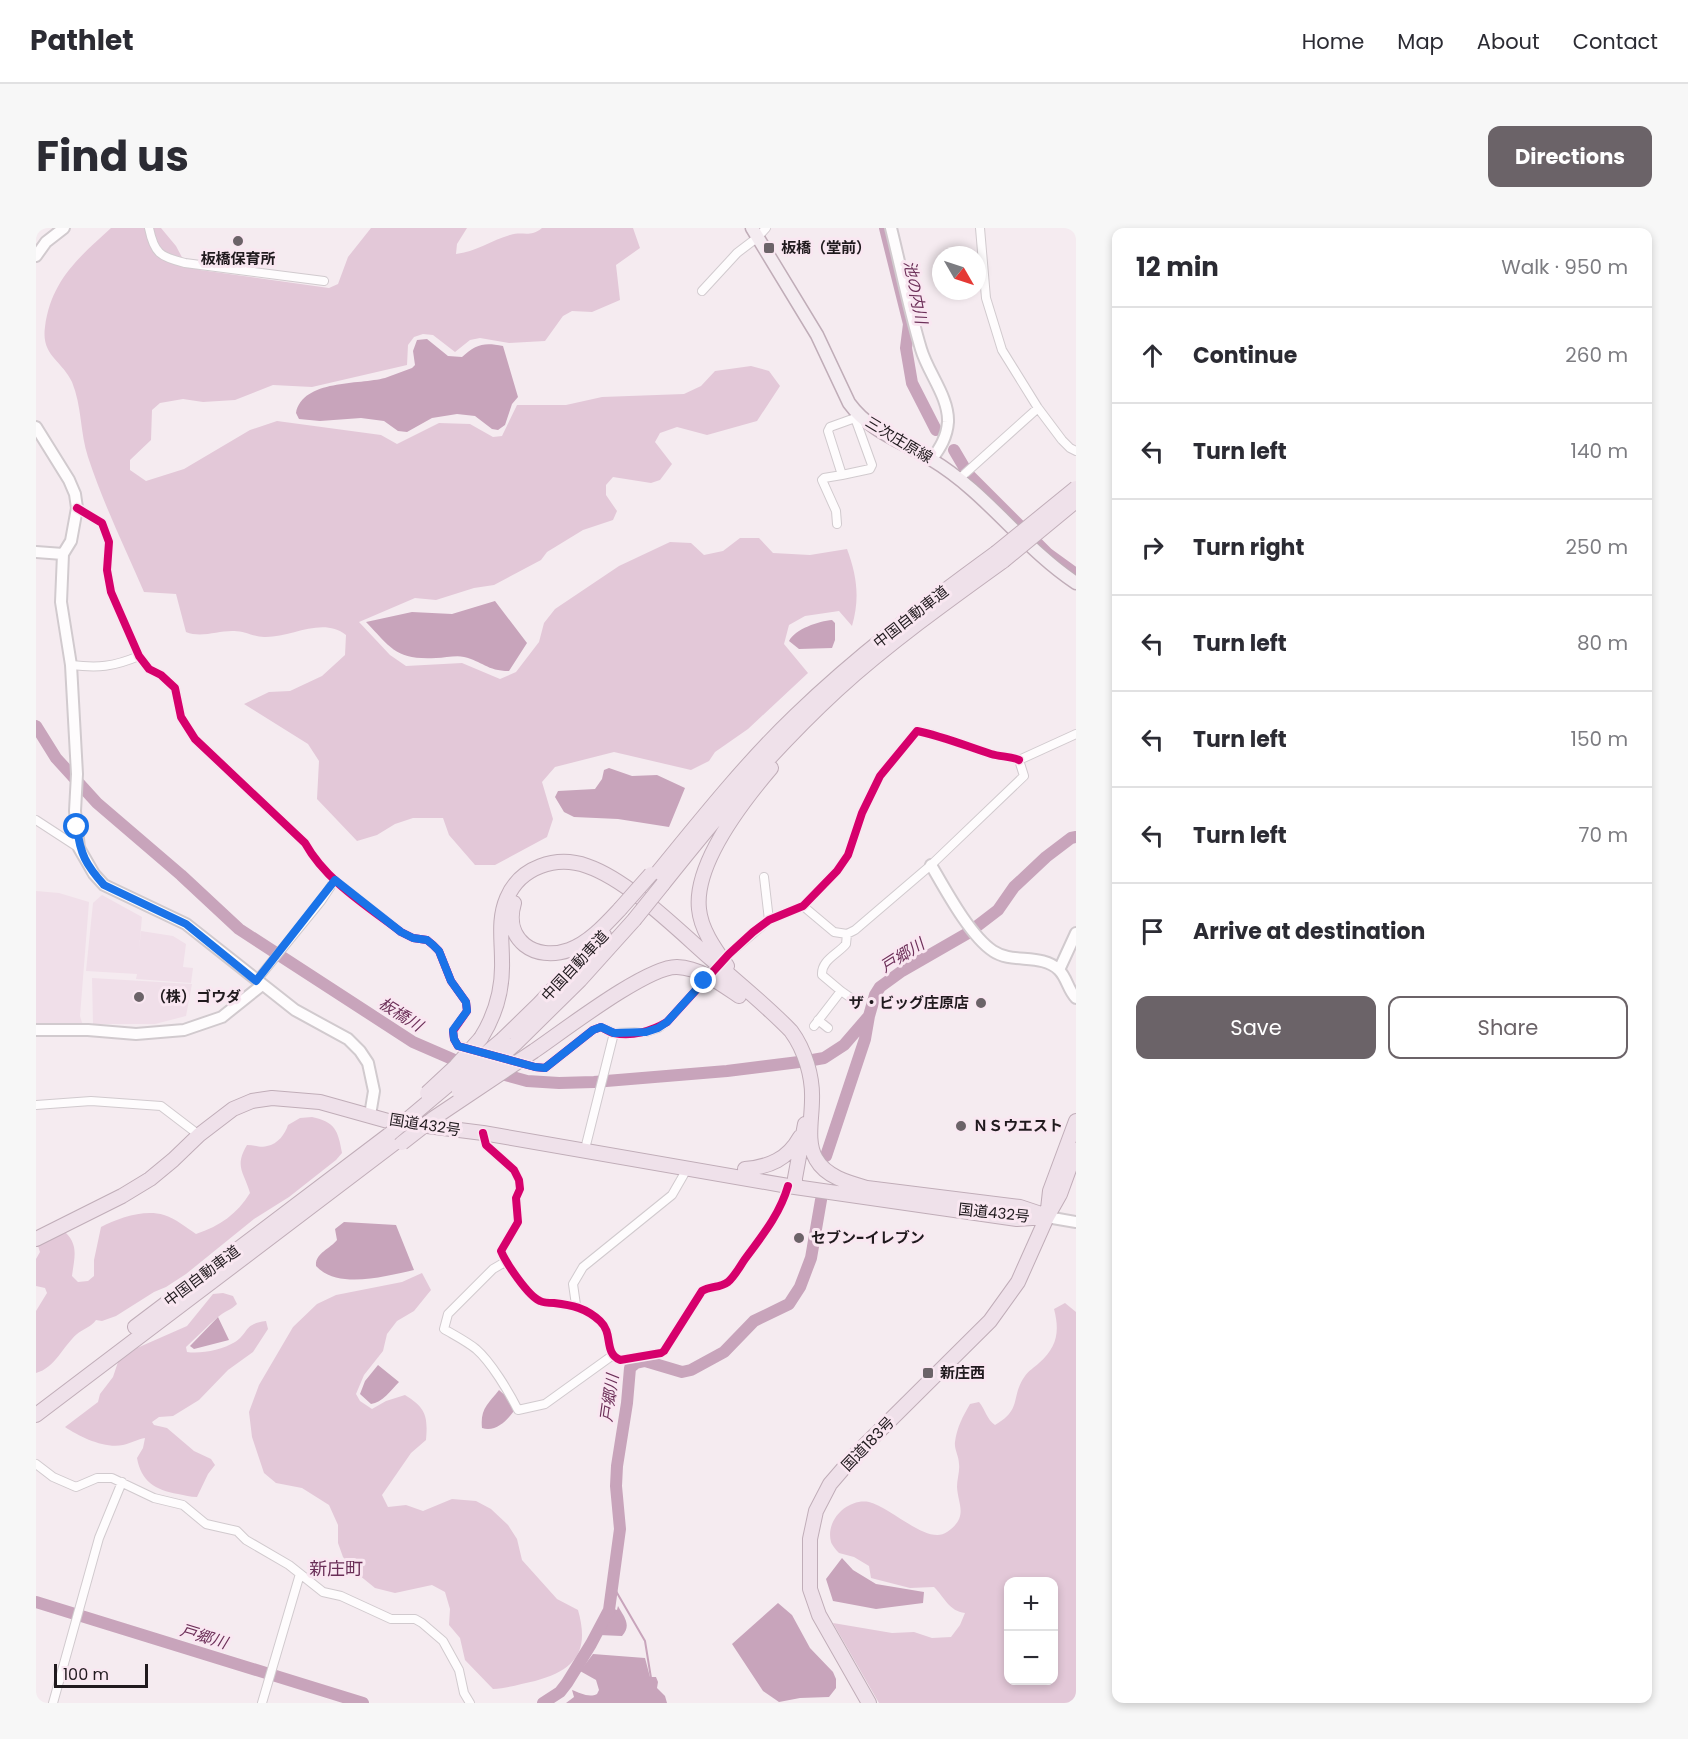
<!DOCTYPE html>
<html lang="en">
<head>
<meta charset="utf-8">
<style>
	body { margin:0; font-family:Poppins,"Noto Sans JP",sans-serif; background:#f7f7f7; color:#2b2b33 }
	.controls { position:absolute; right:18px; bottom:18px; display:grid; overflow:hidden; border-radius:12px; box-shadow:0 3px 9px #0003 }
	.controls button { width:54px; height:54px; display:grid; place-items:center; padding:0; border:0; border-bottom:2px solid #e1e1e2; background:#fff; color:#2b2b33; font:30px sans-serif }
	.compass { position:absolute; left:896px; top:18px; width:54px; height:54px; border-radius:50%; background:#fff; box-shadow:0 3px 9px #0003; rotate:129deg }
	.scale { position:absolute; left:18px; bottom:15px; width:94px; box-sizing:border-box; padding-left:6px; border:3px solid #201a1e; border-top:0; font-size:16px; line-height:21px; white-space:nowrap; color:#201a1e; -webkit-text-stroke:4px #f9e7f1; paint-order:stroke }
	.stop { position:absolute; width:18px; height:18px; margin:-14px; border:4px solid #1a73e8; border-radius:50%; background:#fff }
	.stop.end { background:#1a73e8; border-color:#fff; box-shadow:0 2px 6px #0008 }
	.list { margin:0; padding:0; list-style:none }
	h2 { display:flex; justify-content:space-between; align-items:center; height:78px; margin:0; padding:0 24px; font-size:26px }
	h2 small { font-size:20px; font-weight:400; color:#7c7c81 }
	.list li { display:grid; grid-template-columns:39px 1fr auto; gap:18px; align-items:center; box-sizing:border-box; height:96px; padding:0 24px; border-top:2px solid #e1e1e2 }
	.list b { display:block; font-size:22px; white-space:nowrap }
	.list em { font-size:20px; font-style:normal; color:#7c7c81 }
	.actions { display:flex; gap:12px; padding:18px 24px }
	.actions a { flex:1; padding:14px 0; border:2px solid #6b6368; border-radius:12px; text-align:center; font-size:21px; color:#6b6368 }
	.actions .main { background:#6b6368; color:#fff }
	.icon { flex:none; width:33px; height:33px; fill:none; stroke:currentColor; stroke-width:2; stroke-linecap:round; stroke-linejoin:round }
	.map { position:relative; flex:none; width:1040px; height:1475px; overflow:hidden; border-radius:12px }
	header { display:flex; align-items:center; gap:36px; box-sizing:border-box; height:84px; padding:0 30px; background:#fff; border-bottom:2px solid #e1e1e2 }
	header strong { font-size:28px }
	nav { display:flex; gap:33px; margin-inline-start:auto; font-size:21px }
	.intro { display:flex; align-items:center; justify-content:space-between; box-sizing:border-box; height:144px; padding:0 36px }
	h1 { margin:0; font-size:42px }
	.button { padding:15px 27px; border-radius:12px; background:#6b6368; color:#fff; font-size:21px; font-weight:700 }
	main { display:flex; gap:36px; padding:0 36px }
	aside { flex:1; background:#fff; border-radius:12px; box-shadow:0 3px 9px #0003 }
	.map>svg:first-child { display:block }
</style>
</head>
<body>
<header>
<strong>Pathlet</strong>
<nav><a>Home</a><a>Map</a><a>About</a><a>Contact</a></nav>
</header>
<div class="intro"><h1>Find us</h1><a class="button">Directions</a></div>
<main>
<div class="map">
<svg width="1040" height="1475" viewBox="0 0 1040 1475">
	<rect width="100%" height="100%" fill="#f5ebf0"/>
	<path fill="#f0dfe9" d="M0,663l23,2 30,9 -9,114 3,10 -47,-2z
		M66,667l40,22 -3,33 2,-19 32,5 13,8 -3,23 10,1 -2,15 -55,-4 1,-5 -51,-3 7,-68z
		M56,750l100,6 -6,32 -31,8h-62z"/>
	<path fill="#e3c8d8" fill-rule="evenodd" d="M75,0h50l15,18 9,17 15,7 129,18 9,-4 10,-27 23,-29h96l-10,16 -1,10c19,-2 36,-14 54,-19 13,-4 20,3 32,-7h91l7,20 -24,17 4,35 -28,12 -20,-1 -9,5 -18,25 -36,2 -29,-5 -10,2 -15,12 -22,-17 -10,-1 -9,3 -6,8 -1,20 -95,22 -39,-2 -38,15 -32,2 -20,-3 -23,4 -8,7 -1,30 -21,20v10l16,11 38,-12 66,-39 27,-9 104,14 16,9 42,-21 31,1 23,13 9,-1 15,-31h49l36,-8 82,-3 17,-8 14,-15 36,-5 18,5 11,15 -23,35 -50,14 -30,-8 -17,6 -5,9 17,22 -12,16 -9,3 -38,-6 -7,8v10l11,16 -4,9 -30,10 -36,22 -6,8 -47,25 -20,3 -38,12 -21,-2 -56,24 31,33 16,11 56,-3 38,16 16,-7 23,-30 5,-19 11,-14 64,-43 51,-24 21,1 13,12 19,-4 17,-13h19l14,15 37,2 37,-6c10,27 13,49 5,77l-13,-15 -34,5 -16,9 -5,19 24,29 -60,56 -33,23 -6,9 -18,9 -77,-18 -59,15 -13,15 11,37 -6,18 -52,28h-20l-26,-30 -6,-17h-30l-18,6 -18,11 -20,6 -40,-42 2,-38 -11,-17 -64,-40 25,-12 21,-1 32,-15 23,-21 1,-20c-24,-19 -55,3 -82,2 -10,0 -21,-7 -32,-6 -15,0 -31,7 -46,1l-10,-38 -32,-2c-19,-44 -41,-89 -56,-135 -8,-24 -6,-51 -16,-75 -10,-22 -31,-26 -27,-55 6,-46 33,-69 66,-99z
		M276,889c23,5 26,13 30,36l-6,7 -47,37 -35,22 -68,55 -20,13 -12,5 -38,24 -14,5 -6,-1c-5,7 -13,9 -19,14 -14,12 -22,34 -41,39v-62l11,-18 -2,-5 -9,-2v-27l4,-7 -2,-6c8,-9 16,-12 28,-13 13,13 8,26 6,43l6,6 10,-1 6,-5v-16l7,-33c18,-9 43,-18 63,-12 11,3 23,13 32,19 24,-8 41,-20 54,-41 -6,-21 -16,-26 -3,-48 7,0 15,3 20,1 11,-2 18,-12 21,-21l12,-7z
		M386,1045l9,17 -17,21 -17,10 -10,13 -4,17 -19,24 -8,19 4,7 12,8 14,-8 19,-6c21,13 23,21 21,45l-15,13 -29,42 6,12 18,-2 17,6 29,-12 24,2 15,8 17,16 9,14 5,21 35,39 21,11c12,42 -3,60 -43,71 -14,3 -27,7 -42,8l-28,-29 -5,-22 -11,-13 1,-16 -5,-17 -13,-7 -37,8 -20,-5 -16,-13 -16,-18 -5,-14v-18l-9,-20 -27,-17 -26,-5 -12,-10 -12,-36 -3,-25 10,-27 34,-58 24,-23 19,-9 66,-13z
		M187,1065l10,3 4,8c-6,6 -12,7 -19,13 -11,9 -21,20 -32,30l1,5c14,2 35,-2 48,-10 14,-9 8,-18 31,-21l2,8 -15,23 -25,18 -29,30 -26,16 -14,1 -7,5 2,3 13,3 27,23 17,8 4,6 -7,9 -11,23c-7,0 -12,-2 -19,-3 -23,-4 -37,-13 -41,-36l6,-10 2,-10c-7,1 -14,5 -22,7 -18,4 -43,-8 -58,-18l33,-25 2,-8 13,-17 5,-15 19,-14 50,-22 26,-32z
		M1029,1075l11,9v391h-197l-46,-80 59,10 22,-1 18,6 19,-1 9,-12 5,-12c-16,-2 -20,-15 -31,-26l-24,1 -39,-10 -2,-12 -15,-9 -15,-4c-3,-3 -7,-8 -8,-11 -6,-22 17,-44 38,-40 22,5 59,44 78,30 22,-15 11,-27 10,-45 0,-8 3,-16 2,-23 0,-8 -5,-15 -4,-22 2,-15 8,-26 15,-38l9,-2c6,7 8,18 16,23 28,-16 15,-28 30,-49 3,-5 10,-9 14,-13 18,-16 21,-31 15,-54zM972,1354h45v98h-45z"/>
	<path fill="#c8a4bb" d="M391,111l21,17 14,1c14,-13 22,-15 41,-11l15,51 -6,7 -7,21 -7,5 -6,-1 -17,-13 -18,-2 -25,4 -25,14 -9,-1 -14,-10 -23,-3 -41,3 -21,-2 -3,-6c7,-34 63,-28 89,-35 9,-3 18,-7 27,-10l3,-3 -2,-14 4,-11z
		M459,373l32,42 -18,28c-22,0 -27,-10 -45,-14 -8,-2 -19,1 -28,1 -40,2 -44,-9 -70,-36l46,-10 40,2z
		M796,392l3,3v17l-3,8 -33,1 -10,-8c6,-12 30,-20 43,-21z
		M573,540l23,8 25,-1 28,13 -16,39 -51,-8 -44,-2 -10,-5 -9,-15 3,-6 37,-2 7,-10 2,-9z
		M308,994l52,3 18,45c-28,6 -76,20 -98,-4 -1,-13 14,-17 21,-26l-2,-11z
		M182,1089l11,23 -35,9 -4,-3z
		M342,1137l21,17c-8,8 -17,21 -28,22l-11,-10 5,-13z
		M463,1162l18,16c-7,12 -20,27 -35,22 -2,-19 6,-24 17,-38z
		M806,1330l11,12 23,14 48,8 -1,11 -47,6 -43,-8 -7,-22z
		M742,1375l14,12 18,33 23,24 3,7v9l-7,9 -29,1 -21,4 -16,-11 -31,-47z
		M577,1377l1,4 3,1 1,-4c6,11 14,19 4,30l-23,-1z
		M557,1426l52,4 5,19h6l2,5 -1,6 8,8 2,7h-101l8,-6 -2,-7c8,3 17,8 25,4l2,-4 -3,-10 -16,-9z"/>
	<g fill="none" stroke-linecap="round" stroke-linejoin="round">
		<path stroke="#c8a4bb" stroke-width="2" d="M577,1358l32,55 6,37"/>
		<path stroke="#c8a4bb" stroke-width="12" d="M849,0l24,96 -3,24 6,35 24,47
			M918,222l10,17
			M934,248l78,78 28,20
			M0,498l20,32 41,45 84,72 58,54 174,113 53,23
			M458,844l33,9 32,2 35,-1 133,-11 80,-10 17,-3 20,-13 25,-29
			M790,928l39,-117 4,-23 6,-21 5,-8 22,-16 66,-38 30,-23 16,-23 32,-30 25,-19 5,-1
			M0,1374l327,101
			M507,1475l17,-11 7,-9 24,-39 18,-34 11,-81 -4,-43 1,-20 10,-63 3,-35 6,-5 9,-2 37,11 9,-2 33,-18 30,-31 35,-17 11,-17 11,-29 10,-58"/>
		<defs>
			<path id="street" d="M113,0c5,25 11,29 36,35l139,18
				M944,0l6,70 16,52 36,58 24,32 8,8 6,3
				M666,63l35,-38 21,-16 8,-9
				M806,247l28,-6 2,-4 -17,-47
				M924,250l78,-70
				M41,280l25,15 7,19 -2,28 4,22 28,64 10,13 12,6 14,13 6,29 14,22 110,104c21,38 62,63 96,89l12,6 14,2 6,5 6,6 12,30 15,21 1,9 -14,20 1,8 4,7 14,3
				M801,296l-1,-13 -14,-31 2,-2 18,-3 -14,-44 2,-4 25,-9 3,-4
				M35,437c27,3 42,2 68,-9
				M983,532l57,-26
				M0,592l43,28
				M728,649l5,43
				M767,678l31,26 13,2 8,-4 76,-65 93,-89 -5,-16
				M693,726l40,-34 34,-14 34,-35 11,-16 14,-42 18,-37 37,-45c25,5 49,15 74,23 10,3 19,2 28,6
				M220,753l65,-80 14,-21
				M805,763l10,7
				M782,792l10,8
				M778,798l27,-35 -19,-16c-1,-15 16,-21 24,-31l1,-10
				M462,828l37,11 10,1 48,-38 8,-3 13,6 32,-1 12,-4 9,-6 37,-41
				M0,877l55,-4 70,5 38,29
				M447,905l3,12 28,25 5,10 1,9 -4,9 2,24 -17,29c5,12 27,45 39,50 4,2 10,2 14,2 18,2 32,5 46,18 14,13 3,31 20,39l41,-7 3,-2 38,-60c8,-5 18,-3 26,-9 7,-6 12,-16 17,-23 17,-23 35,-45 43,-73
				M550,917l28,-112
				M469,1034l-12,7 -45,45 -4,15c10,6 22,12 32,20 15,13 33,43 42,61l27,-6 68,-49
				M540,1077l-3,-21 10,-17 89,-72 15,-26
				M0,1236l17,13 23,10 21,-9h15l42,20 29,7 23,19 31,7 9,9 43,25 34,27 18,4 50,23h24l7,4 21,18 16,29 5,23 6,10
				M17,1475l46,-165 23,-56
				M226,1475l38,-129"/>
			<path id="secondary" d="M855,0c10,40 18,81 30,121 7,24 28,48 27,73 -1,15 -8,26 -16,37
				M0,28l10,-14 18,-14
				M0,199l33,53 6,14 2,14 -6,33 -8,13 -2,48 10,63 6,109 -2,37 4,37 15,26 10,11 82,39 109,86 53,29 12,12 8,12 6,28 -4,24
				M0,324l27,2
				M895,637c14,24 39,71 62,86 19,13 49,2 66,19 8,8 9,20 17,28
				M1023,742l17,-37
				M0,802h52l48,4 48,-4 38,-13 40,-32
				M1011,989l29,5"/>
			<path id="primary" d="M716,0l65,107 32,68c21,29 54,39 83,57 55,33 91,88 144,123"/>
			<path id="highway" d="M618,649c45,-55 90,-112 141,-161 62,-60 131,-112 201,-163
				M627,656c54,-68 110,-135 174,-194 52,-47 109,-88 166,-129
				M478,675c-11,37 21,59 55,47 20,-7 37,-26 51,-41
				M691,738c-12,-17 -26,-36 -28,-57 -5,-45 44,-108 72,-141
				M445,810c15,-24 22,-48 21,-77 0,-22 -4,-42 5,-63 13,-31 49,-43 80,-32 41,14 90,63 123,92 27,24 56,47 81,73 14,19 22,46 21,69 0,19 -6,42 4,59 10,18 33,24 51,29
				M467,811l36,-35 65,-69
				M479,816l65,-64 54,-60
				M498,823c28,-19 113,-85 143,-84 23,1 43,16 62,29
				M709,941c24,-2 43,-10 55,-32
				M759,959v-9l10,-54
				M823,959l161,20 21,7
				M1012,981l2,-18 26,-70
				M0,1011l86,-43 28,-17 23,-19 26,-25 34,-26 19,-8 20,-3 48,4 68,19 95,12 305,53 229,33 30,-2
				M99,1099l255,-193
				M0,1187l364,-276
				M833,1475l-50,-88 -9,-26v-50l6,-28 14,-27 25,-29 135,-134 28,-39 29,-65 13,-23 16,-44"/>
		</defs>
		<use href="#street" stroke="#d1cace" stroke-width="10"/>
		<use href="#secondary" stroke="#d1cace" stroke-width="14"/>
		<use href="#primary" stroke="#c0adb8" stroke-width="15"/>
		<use href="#highway" stroke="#c0adb8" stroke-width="16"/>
		<use href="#street" stroke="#fefcfd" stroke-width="8"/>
		<use href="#secondary" stroke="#fefcfd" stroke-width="10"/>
		<use href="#primary" stroke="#f4ecf1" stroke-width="12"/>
		<use href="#highway" stroke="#efe1ea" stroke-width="14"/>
		<defs>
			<path id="highway-bridge" d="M960,325l80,-65
				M967,333l73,-60
				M584,681l31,-35
				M598,692l29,-36
				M423,864l56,-48
				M391,865l29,-27 25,-28
				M354,906l113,-95
				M366,915l32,-25 100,-67"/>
		</defs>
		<use href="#highway-bridge" stroke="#c0adb8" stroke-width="16" stroke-linecap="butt"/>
		<use href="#highway-bridge" stroke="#efe1ea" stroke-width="14"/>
		<defs>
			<path id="cycleway" d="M41,280l25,15 7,19 -2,28 4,22 28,64 10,13 12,6 14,13 6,29 14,22 110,104c21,38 62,63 96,89l12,6 14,2 6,5 6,6 12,30 15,21 1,9 -14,20 1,8 4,7 77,21 10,1 48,-38 8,-3c4,2 9,5 13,6 18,4 38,-2 53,-11l62,-68 24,-22 16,-12 34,-14 34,-35 11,-16 14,-42 18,-37 37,-45c25,5 49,15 74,23 10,3 19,2 28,6
				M447,905l3,12 28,25 5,10 1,9 -4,9 2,24 -17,29c5,12 27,45 39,50 4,2 10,2 14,2 18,2 32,5 46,18 14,13 3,31 20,39l41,-7 3,-2 38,-60c8,-5 18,-3 26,-9 7,-6 12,-16 17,-23 17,-23 35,-45 43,-73"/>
		</defs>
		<use href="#cycleway" stroke="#f9e7f1" stroke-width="11"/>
		<use href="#cycleway" stroke="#d6006c" stroke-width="8"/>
	</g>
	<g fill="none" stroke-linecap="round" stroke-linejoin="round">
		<path stroke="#1a73e8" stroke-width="8" d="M41,599c3,27 9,38 27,58l82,39 70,57 79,-101 66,52 12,6 14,2 6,5 6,6 12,30 15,21 1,9 -14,19 1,9 4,7 77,21 10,1 48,-38 8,-3 13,6 32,-1 12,-4 9,-6 37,-41"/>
	</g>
	<g fill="#6b6368" stroke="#f9e7f1" stroke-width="2">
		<circle cx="202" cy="13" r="6"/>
		<rect x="727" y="14" width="12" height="12" rx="3"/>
		<circle cx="103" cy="769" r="6"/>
		<circle cx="945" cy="775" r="6"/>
		<circle cx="925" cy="898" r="6"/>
		<circle cx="763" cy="1010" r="6"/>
		<rect x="886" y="1139" width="12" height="12" rx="3"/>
	</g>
	<g text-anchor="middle" stroke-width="6" stroke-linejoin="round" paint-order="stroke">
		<g font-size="15" font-weight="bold" fill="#201a1e" stroke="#f9e7f1" text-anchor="start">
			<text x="745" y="25">板橋（堂前）</text>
			<text x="202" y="36" text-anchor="middle">板橋保育所</text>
			<text x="115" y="774">（株）ゴウダ</text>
			<text x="933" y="780" text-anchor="end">ザ・ビッグ庄原店</text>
			<text x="937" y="903">ＮＳウエスト</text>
			<text x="775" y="1015">セブン-イレブン</text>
			<text x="904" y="1150">新庄西</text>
		</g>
		<g font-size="15" fill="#201a1e" stroke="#f9e7f1">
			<text transform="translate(863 212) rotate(31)" y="5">三次庄原線</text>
			<text transform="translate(875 389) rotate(-38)" y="5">中国自動車道</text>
			<text transform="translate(539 738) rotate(-47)" y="5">中国自動車道</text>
			<text transform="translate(389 897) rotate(9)" y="5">国道432号</text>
			<text transform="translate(958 985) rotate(6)" y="5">国道432号</text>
			<text transform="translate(166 1048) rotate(-37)" y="5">中国自動車道</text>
			<text transform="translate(832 1216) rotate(-46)" y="5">国道183号</text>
		</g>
		<g font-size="16" font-style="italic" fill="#6d3059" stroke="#f9e7f1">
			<text transform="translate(880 64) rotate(79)" y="6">池の内川</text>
			<text transform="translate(866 727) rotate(-32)" y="6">戸郷川</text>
			<text transform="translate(365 786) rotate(32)" y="6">板橋川</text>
			<text transform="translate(573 1170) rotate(-82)" y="6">戸郷川</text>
			<text transform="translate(168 1408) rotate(17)" y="6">戸郷川</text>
		</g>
		<g font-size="18" fill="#692e57" stroke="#f9e7f1">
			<text x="300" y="1347">新庄町</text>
		</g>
	</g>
</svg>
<div class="controls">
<button>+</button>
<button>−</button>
</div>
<svg class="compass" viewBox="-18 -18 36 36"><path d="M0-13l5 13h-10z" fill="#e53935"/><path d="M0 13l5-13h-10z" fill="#7c7c81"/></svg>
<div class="scale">100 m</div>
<div class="stop" style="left:41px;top:599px"></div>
<div class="stop end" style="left:668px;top:753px"></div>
</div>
<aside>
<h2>12 min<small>Walk · 950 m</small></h2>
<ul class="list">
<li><svg class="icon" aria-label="ahead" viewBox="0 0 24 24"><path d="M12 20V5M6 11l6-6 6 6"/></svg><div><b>Continue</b></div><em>260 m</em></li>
<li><svg class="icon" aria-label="left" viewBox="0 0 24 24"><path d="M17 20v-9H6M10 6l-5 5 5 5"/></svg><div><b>Turn left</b></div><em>140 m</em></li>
<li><svg class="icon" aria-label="right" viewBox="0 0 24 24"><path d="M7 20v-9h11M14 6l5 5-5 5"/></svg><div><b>Turn right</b></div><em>250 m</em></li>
<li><svg class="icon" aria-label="left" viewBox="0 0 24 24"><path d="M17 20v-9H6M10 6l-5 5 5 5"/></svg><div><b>Turn left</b></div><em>80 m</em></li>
<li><svg class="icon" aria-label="left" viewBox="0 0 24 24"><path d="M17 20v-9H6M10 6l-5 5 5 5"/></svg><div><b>Turn left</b></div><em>150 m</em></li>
<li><svg class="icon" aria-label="left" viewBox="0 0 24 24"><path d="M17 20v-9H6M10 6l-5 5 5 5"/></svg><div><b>Turn left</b></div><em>70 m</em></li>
<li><svg class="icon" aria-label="arrive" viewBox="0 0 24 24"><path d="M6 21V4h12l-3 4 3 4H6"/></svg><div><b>Arrive at destination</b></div></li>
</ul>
<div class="actions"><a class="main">Save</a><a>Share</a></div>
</aside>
</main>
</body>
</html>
